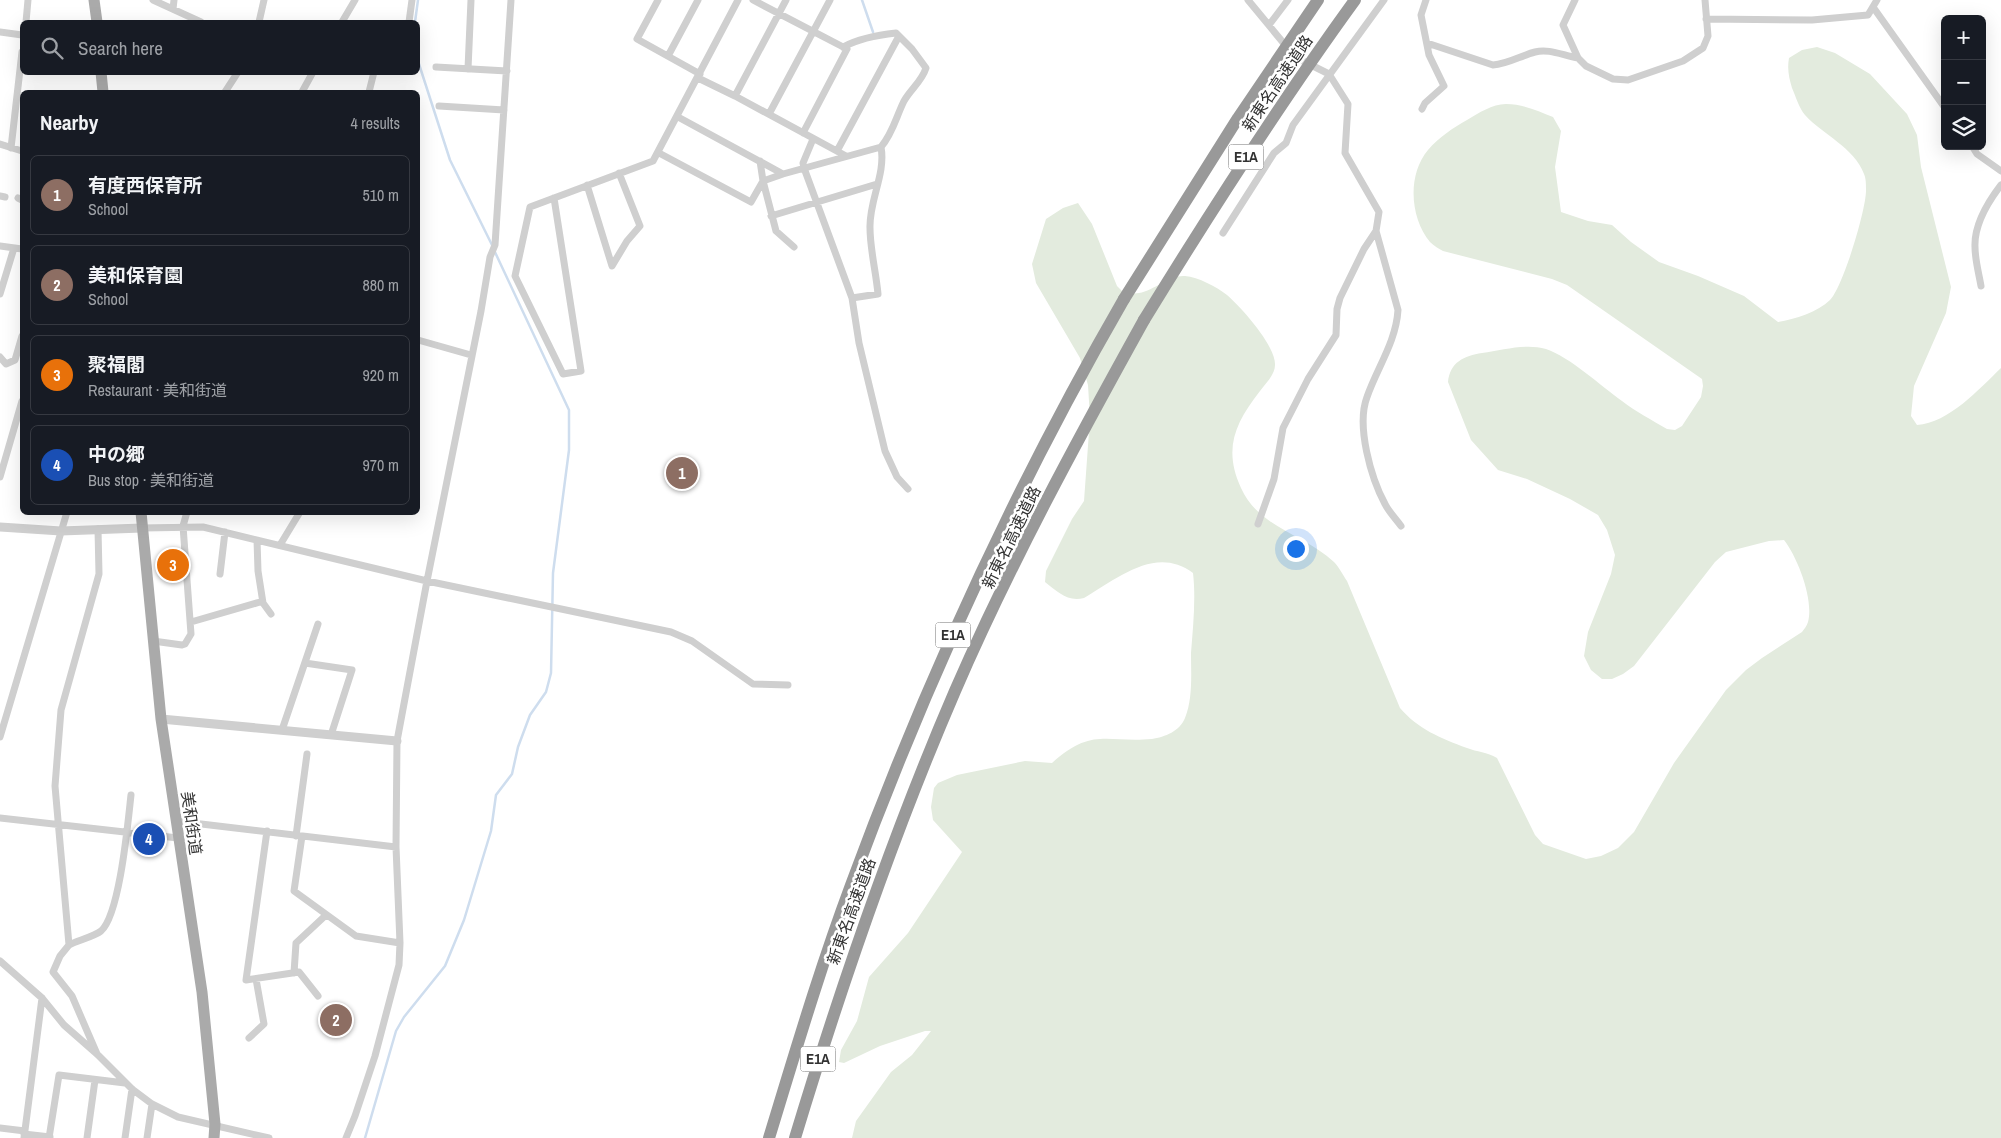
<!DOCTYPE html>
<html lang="en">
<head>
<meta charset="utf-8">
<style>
	body { margin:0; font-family:"Archivo Narrow","Noto Sans JP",sans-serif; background:#20242c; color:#f1f3f6 }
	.controls { position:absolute; right:15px; top:15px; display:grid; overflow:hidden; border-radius:8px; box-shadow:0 5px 20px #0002 }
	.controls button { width:45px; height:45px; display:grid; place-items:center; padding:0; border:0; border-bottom:1px solid #363941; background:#171b24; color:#f1f3f6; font:25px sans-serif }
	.you { position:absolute; left:1295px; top:548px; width:18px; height:18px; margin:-12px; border:4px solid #fff; border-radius:50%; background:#1a73e8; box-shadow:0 0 0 8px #1a73e833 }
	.badge { display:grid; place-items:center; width:32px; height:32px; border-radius:50%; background:#db2777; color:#fff; font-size:16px; font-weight:700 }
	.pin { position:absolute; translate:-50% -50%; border:2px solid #fff; box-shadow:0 1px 5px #0006 }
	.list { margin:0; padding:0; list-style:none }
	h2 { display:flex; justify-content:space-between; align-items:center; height:65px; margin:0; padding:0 20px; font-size:21px }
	h2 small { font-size:16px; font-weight:400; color:#9ea1a6 }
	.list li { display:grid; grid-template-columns:32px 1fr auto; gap:15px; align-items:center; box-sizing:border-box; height:80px; margin:0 10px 10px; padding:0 10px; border:1px solid #363941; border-radius:8px }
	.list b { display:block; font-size:19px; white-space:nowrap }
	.list p { margin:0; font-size:16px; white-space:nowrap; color:#9ea1a6 }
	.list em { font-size:16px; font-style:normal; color:#9ea1a6 }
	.icon { flex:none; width:28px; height:28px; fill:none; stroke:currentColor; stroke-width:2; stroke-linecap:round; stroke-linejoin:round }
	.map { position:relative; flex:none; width:2001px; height:1138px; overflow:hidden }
	.search { position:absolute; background:#171b24; box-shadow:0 5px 20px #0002; left:20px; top:20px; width:400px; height:55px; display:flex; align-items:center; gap:12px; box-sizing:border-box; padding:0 18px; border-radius:8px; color:#9ea1a6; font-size:19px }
	.panel { position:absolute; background:#171b24; box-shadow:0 5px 20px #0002; left:20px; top:90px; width:400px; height:425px; border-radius:8px }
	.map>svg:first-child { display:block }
</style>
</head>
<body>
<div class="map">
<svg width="2001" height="1138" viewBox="0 0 2001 1138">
	<rect width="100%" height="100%" fill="#fff"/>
	<path fill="#e3ebde" d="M1817,47l18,6 35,21 37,40 10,21 4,32 30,120 -5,26 -32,73 -3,30 6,9c32,-2 62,-36 84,-57v770h-1149l4,-17 35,-49 21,-17 19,-24h-6l-45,15 -36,17 -5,-1 2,-12 16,-29 12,-44 39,-44 54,-81 -29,-32 -2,-13 3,-19 4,-5 19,-8 68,-14 27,2c40,-36 54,-20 100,-24 13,-2 28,-8 33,-21 8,-19 6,-45 6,-65 2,-26 5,-54 2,-80 -37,-28 -75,5 -109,25 -17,4 -26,-6 -39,-16l1,-11 26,-52 12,-18 6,-83 -2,-33 -8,-27 -44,-75 -4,-19 14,-45 17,-11 15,-5 14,21 25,62 7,7c5,0 11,1 15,0 16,-3 30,-18 46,-17 13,1 32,11 42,19 14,12 49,51 48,70 0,10 -10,19 -15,26 -25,32 -37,58 -19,97 18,40 63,46 93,74 5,5 9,13 13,19l53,127c18,21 40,30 67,40 10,4 20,4 30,10l38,77 8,9 43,15 15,-3 17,-8 16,-16 40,-69 52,-73 20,-20 16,-12 40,-26c2,-3 5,-6 6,-10 6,-22 -10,-64 -24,-82l-15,1 -43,11 -11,10 -81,104 -11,8 -11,5h-10l-11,-9 -7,-14 4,-24 23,-58 4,-19 -8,-25 -9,-15 -28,-16 -43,-20 -29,-9 -27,-30 -23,-58c2,-20 16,-26 34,-29 21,-3 44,-10 64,-4 24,8 55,37 76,52 14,11 30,19 45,28l8,1 7,-4 19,-29 2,-11 -1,-7 -135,-94 -15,-6 -109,-28c-4,-2 -9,-5 -13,-9 -20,-24 -23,-67 -2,-92 11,-13 25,-22 39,-30 12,-7 25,-16 39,-16 17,0 32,7 47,13l8,14 -6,36 6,45 27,9 24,4 19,17 28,20 39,14 46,20 34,26c17,-3 40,-10 52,-22 13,-13 37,-93 36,-111 0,-4 0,-11 -2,-15 -10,-27 -41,-39 -59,-59 -6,-7 -9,-18 -13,-27 -3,-10 -5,-19 -3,-30l13,-8z"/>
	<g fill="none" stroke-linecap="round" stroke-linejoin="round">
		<path stroke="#ceddee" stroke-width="2.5" d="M862,0l11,32
			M415,22l3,-22
			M418,61l32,99 42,85
			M365,1138l31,-107 8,-14 41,-51 19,-46 27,-89 5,-36 16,-21 6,-27 12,-32 16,-23 5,-19 2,-100 16,-123v-40l-75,-160"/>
		<path stroke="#cfcfcf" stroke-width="7" d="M153,0l48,22
			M658,0l-21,39 63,35
			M753,0l94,49 -44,84
			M1248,0l47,57 34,17 19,30 -3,49 34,59 -3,19 22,79c-2,32 -21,58 -31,87 -11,29 4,81 18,107 4,8 11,15 16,22
			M1575,0l-12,25 15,33 8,8 27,13 15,1 55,-19 20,-13 5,-12 -3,-36
			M1873,7l72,101
			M173,9l1,-9
			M1706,19l106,1 56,-5 9,-15
			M26,22l2,-22
			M259,22l5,-22
			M342,22l13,-22
			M409,22l3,-22
			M1269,25l19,-25
			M0,32l22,3
			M1427,43l66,22c15,-1 27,-9 42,-13 14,-4 29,4 43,6
			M668,56l30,-56
			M436,67l71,4
			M468,69l3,-69
			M698,78l37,18 111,60
			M225,92l13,-20
			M302,92l11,-20
			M369,92l5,-20
			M735,96l51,-96
			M439,106l65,4
			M1422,109l3,-6 19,-17 -15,-31 -8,-40 5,-15
			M769,114l61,-114
			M678,117l105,57 98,-27c12,-14 15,-30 23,-46 7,-12 18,-20 22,-33l-14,-19 -16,-16c-19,2 -36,5 -53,14
			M813,139l-10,24 1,5 48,130 7,45 26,108 12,26 11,12
			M0,144l22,7
			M1972,146l5,8 24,17
			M11,148l11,-96
			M837,151l62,-115
			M659,153l92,49 12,-21 20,-7
			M760,161l3,20 13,50 18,16
			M587,185l25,81 15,-25 13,-15 -21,-53
			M0,196l5,1
			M18,198l4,2
			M554,198l27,173 -18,3 -48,-98 15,-69 123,-46 85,-161
			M771,216l106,-32
			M1223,233l51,-80 12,-10 7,-18 91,-125
			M0,246l22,3
			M1981,286c-2,-12 -6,-26 -6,-39 -1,-22 13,-45 26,-62
			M0,294l14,-46
			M852,298l26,-4c-2,-22 -8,-45 -8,-66 -1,-28 16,-54 11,-81
			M418,340l53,15
			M0,357l6,7 9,-4 7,-24
			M0,477l22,-76
			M1258,524l16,-45 9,-51 25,-49 28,-44 1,-26 3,-11 24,-49 12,-18
			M142,528l61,-1 224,54 244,51 21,9 61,43 35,1
			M257,540l1,31 5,32
			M280,545l20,-33
			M220,574l5,-42
			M191,622l69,-20 3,1 8,11
			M153,641l29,4 3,-1 6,-10 -8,-108 4,-14
			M305,663l47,7 -21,65
			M282,730l36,-106
			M0,737l67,-225
			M0,818l178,20
			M176,821l220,26
			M267,831l-21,149 53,-8 19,24
			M296,836l11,-82
			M302,836l-8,55 62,45 44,7
			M69,945c8,-4 26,-9 32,-14 19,-17 27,-110 30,-136
			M0,961l42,37 22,27 33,29 35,35 20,15 26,13 91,21
			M294,973l2,-30 30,-28
			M249,1038l15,-14 -8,-45
			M97,1054l-25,-58 -19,-24 7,-16 9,-11 -14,-159 6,-76 38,-136 -1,-45
			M0,1128l25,3
			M24,1134l26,3
			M24,1138l18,-140
			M49,1138l10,-63 66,8
			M87,1138l8,-58
			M125,1138l7,-49
			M147,1138l5,-34
			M346,1138l9,-22 20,-60 24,-91 1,-22 -4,-96 1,-106 30,-160 54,-270 9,-54 5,-12 16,-245"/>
		<path stroke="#cfcfcf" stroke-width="9" d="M0,527l61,4 81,-3
			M161,719l236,22"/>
		<path stroke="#aaa" stroke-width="11" d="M94,0l3,22
			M101,72l2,20
			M141,512l20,207 41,273 13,132 -1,14"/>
		<path stroke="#999" stroke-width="12" d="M769,1138c26,-85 51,-170 82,-253 75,-203 165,-399 273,-586
			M795,1138c46,-152 97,-301 160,-447 55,-127 122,-250 189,-371"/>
		<path stroke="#999" stroke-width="12" d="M1124,299l114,-181 80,-118
			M1144,320c67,-109 136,-217 211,-320"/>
	</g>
	<g text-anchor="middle" stroke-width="5" stroke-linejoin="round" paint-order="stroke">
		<g fill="#fff" stroke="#707070" stroke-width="1">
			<rect x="1228.5" y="144.5" width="35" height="25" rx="4"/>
			<rect x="935.5" y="622.5" width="35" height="25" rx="4"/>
			<rect x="800.5" y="1046.5" width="35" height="25" rx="4"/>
		</g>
		<g font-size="15" font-weight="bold" fill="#323232">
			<text x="1246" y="162">E1A</text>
			<text x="953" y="640">E1A</text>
			<text x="818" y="1064">E1A</text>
		</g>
		<g font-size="16" fill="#323232" stroke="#fff">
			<text transform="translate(1277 83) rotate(-56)" y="6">新東名高速道路</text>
			<text transform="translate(1011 537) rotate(-64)" y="6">新東名高速道路</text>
			<text transform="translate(192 823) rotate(82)" y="6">美和街道</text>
			<text transform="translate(851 911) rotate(-70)" y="6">新東名高速道路</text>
		</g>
	</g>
</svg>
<div class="controls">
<button>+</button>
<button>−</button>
<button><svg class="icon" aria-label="layers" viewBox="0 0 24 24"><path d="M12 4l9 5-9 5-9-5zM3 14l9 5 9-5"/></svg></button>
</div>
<div class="you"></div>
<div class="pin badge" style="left:682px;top:473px;background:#8d6e63">1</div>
<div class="pin badge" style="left:336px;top:1020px;background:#8d6e63">2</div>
<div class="pin badge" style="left:173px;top:565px;background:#e8710a">3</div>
<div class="pin badge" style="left:149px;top:839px;background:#1a4fb4">4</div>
<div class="search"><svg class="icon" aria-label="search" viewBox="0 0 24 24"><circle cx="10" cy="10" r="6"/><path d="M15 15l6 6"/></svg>Search here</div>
<section class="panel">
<h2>Nearby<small>4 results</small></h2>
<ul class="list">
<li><span class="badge" style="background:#8d6e63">1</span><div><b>有度西保育所</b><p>School</p></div><em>510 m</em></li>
<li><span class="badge" style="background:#8d6e63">2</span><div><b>美和保育園</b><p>School</p></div><em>880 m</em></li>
<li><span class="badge" style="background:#e8710a">3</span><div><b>聚福閣</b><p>Restaurant · 美和街道</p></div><em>920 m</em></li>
<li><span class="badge" style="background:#1a4fb4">4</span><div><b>中の郷</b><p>Bus stop · 美和街道</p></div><em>970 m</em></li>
</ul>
</section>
</div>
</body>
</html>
